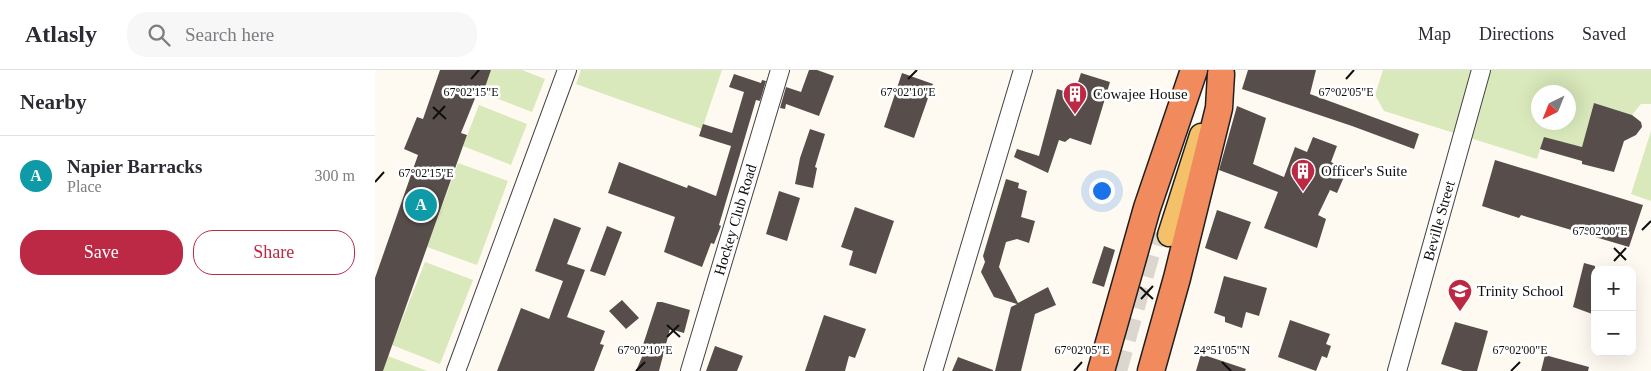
<!DOCTYPE html>
<html lang="en">
<head>
<meta charset="utf-8">
<style>
	body { margin:0; font-family:Georgia,serif; background:#f7f7f7; color:#2b2b33 }
	.controls { position:absolute; right:15px; bottom:15px; display:grid; overflow:hidden; border-radius:10px; box-shadow:0 5px 20px #0002 }
	.controls button { width:45px; height:45px; display:grid; place-items:center; padding:0; border:0; border-bottom:1px solid #e1e1e2; background:#fff; color:#2b2b33; font:25px sans-serif }
	.compass { position:absolute; left:1156px; top:15px; width:45px; height:45px; border-radius:50%; background:#fff; box-shadow:0 5px 20px #0002; rotate:223deg }
	.you { position:absolute; left:726px; top:120px; width:18px; height:18px; margin:-12px; border:4px solid #fff; border-radius:50%; background:#1a73e8; box-shadow:0 0 0 8px #1a73e833 }
	.badge { display:grid; place-items:center; width:32px; height:32px; border-radius:50%; background:#bc2945; color:#fff; font-size:16px; font-weight:700 }
	.pin { position:absolute; translate:-50% -50%; border:2px solid #fff; box-shadow:0 1px 5px #0006 }
	.list { margin:0; padding:0; list-style:none }
	h2 { display:flex; justify-content:space-between; align-items:center; height:65px; margin:0; padding:0 20px; font-size:21px }
	h2 small { font-size:16px; font-weight:400; color:#7c7c81 }
	.list li { display:grid; grid-template-columns:32px 1fr auto; gap:15px; align-items:center; box-sizing:border-box; height:80px; padding:0 20px; border-top:1px solid #e1e1e2 }
	.list b { display:block; font-size:19px; white-space:nowrap }
	.list p { margin:0; font-size:16px; white-space:nowrap; color:#7c7c81 }
	.list em { font-size:16px; font-style:normal; color:#7c7c81 }
	.actions { display:flex; gap:10px; padding:15px 20px }
	.actions a { flex:1; padding:11px 0; border:1px solid #bc2945; border-radius:20px; text-align:center; font-size:18px; color:#bc2945 }
	.actions .main { background:#bc2945; color:#fff }
	.icon { flex:none; width:28px; height:28px; fill:none; stroke:currentColor; stroke-width:2; stroke-linecap:round; stroke-linejoin:round }
	.map { position:relative; flex:none; width:1276px; height:301px; overflow:hidden }
	header { display:flex; align-items:center; gap:30px; box-sizing:border-box; height:70px; padding:0 25px; background:#fff; border-bottom:1px solid #e1e1e2 }
	header strong { font-size:24px }
	nav { display:flex; gap:28px; margin-inline-start:auto; font-size:18px }
	.search { width:350px; height:45px; background:#f7f7f7; display:flex; align-items:center; gap:12px; box-sizing:border-box; padding:0 18px; border-radius:20px; color:#7c7c81; font-size:19px }
	main { display:flex }
	aside { flex:1; background:#fff }
	.map>svg:first-child { display:block }
</style>
</head>
<body>
<header>
<strong>Atlasly</strong>
<div class="search"><svg class="icon" aria-label="search" viewBox="0 0 24 24"><circle cx="10" cy="10" r="6"/><path d="M15 15l6 6"/></svg>Search here</div>
<nav><a>Map</a><a>Directions</a><a>Saved</a></nav>
</header>
<main>
<aside>
<h2>Nearby<small></small></h2>
<ul class="list">
<li><span class="badge" style="background:#0f9aa8">A</span><div><b>Napier Barracks</b><p>Place</p></div><em>300 m</em></li>
</ul>
<div class="actions"><a class="main">Save</a><a>Share</a></div>
</aside>
<div class="map">
<svg width="1276" height="301" viewBox="0 0 1276 301">
	<rect width="100%" height="100%" fill="#fffaf1"/>
	<path fill="#d9e9bb" fill-rule="evenodd" d="M116,0h31l23,9 -13,33 -49,-19z
		M206,0h141l-20,59 -126,-45z
		M1008,0h268v34h-10l-9,11 -38,-12 -12,44 -38,-9 -7,21 -153,-48 -9,-16zM1164,22h30v30h-30z
		M104,35l48,19 -16,41 -48,-19z
		M1276,61v70l-20,-7z
		M83,93l50,18 -31,84 -50,-18z
		M50,192l48,18 -33,84 -48,-19z
		M13,286l39,15h-44z"/>
	<path fill="#574e4b" d="M65,0h51l-8,23 -5,-2 -17,42 6,2 -4,11 -80,225h-8v-93l43,-123 -14,-6 13,-32 6,2z
		M434,0h8l17,6 -15,40 -33,-12 -1,5 -5,-1 6,-21 15,5z
		M873,0h68l-6,24 109,40 -5,15 -62,-23 -110,-37z
		M527,3l31,11 -19,54 -30,-11z
		M706,3l29,9 -19,63 -21,-7 -5,4 -6,-2 -11,33 -34,-16 3,-8 22,7 18,-67 17,5z
		M359,4l27,9 1,-3 4,1 -6,20 -4,-1 -37,125 2,1 -7,18 -3,-1 -9,24 -38,-15 11,-35 -67,-24 11,-31 68,26 1,-3 28,11 15,-50 -32,-10 4,-12 29,9 12,-41 -15,-5z
		M1219,33l38,12 9,7 1,5 -6,8 -12,6 -10,31 -32,-8v-3l-42,-12 4,-12 38,10z
		M862,36l29,12 -13,46 31,13 11,-30 12,5 6,-15 24,9 -6,16 16,8 -10,23 -7,-3 -12,25 8,4 -9,29 -53,-20 14,-36 -59,-22z
		M435,59l15,5 -10,33 2,1 -4,20 -18,-4 5,-26z
		M1120,90l148,45 -14,42 -108,-32 -2,3 -37,-12z
		M631,109l13,4 -1,5 9,3 -6,26 14,4 -6,22 -12,-4 -11,3 -7,25 19,36 30,-16 8,18 -21,9 -14,57h-26l16,-64 6,-3 -23,-7 -13,-25 4,-10 -2,-6z
		M404,121l21,7 -13,43 -21,-7z
		M480,137l39,14 -18,53 -27,-9 4,-14 -12,-4z
		M842,140l34,12 -14,38 -32,-12z
		M179,148l27,10 -14,36 18,6 -18,47 38,14 -5,13 4,1 -10,26h-97l24,-63 28,11 14,-38 -28,-10z
		M232,156l15,6 -17,44 -15,-5z
		M729,176l11,4 -11,37 -12,-4z
		M1209,193l11,3v49l-22,-8z
		M849,206l43,12 -8,28 -13,-4 -4,16 -17,-6v-5l-11,-4z
		M247,230l17,18 -13,11 -17,-18z
		M282,232h5l28,8 -6,23 -14,-4 -11,42h-23l8,-19 -3,-1z
		M449,245l42,14 -11,29 -6,-2 -4,15h-40z
		M915,250l40,14 -4,10 5,2 -4,12 -5,-2 -6,15 -38,-14z
		M1080,252l33,9 -11,40h-14l-22,-7z
		M340,276l28,10 -6,15h-31z
		M826,284l45,15 -1,2h-49z
		M1170,285l44,12 -1,4h-47z
		M583,287l35,13v1h-41z"/>
	<g fill="none" stroke-linecap="round" stroke-linejoin="round">
		<path stroke="#dbd7cf" stroke-width="22" stroke-dasharray="22 11" stroke-linecap="butt" d="M741,301l39,-139"/>
		<defs>
			<g id="minor">
				<path d="M81,301l111,-301"/>
				<path id="s1" d="M315,301l90,-301"/>
				<path d="M558,301l90,-301"/>
				<path id="s2" d="M1022,301l84,-301"/>
			</g>
			<path id="major" d="M794,165l32,-100"/>
			<path id="highway" d="M726,301l46,-163 47,-138
				M776,301l26,-93 42,-170 2,-34"/>
		</defs>
		<use href="#minor" stroke="#424242" stroke-width="20"/>
		<use href="#major" stroke="#202020" stroke-width="25"/>
		<use href="#highway" stroke="#202020" stroke-width="29"/>
		<use href="#minor" stroke="#fff" stroke-width="18"/>
		<use href="#major" stroke="#f5c06a" stroke-width="22"/>
		<use href="#highway" stroke="#f18b5d" stroke-width="26"/>
	</g>
	<path fill="none" stroke="#0f0f0f" stroke-width="2" d="M96,9l8,-9M533,9l9,-9M971,9l8,-9M58,37l13,12M58,49l12,-13M0,112l9,-10M1267,160l9,-9M1239,178l12,12M1239,191l12,-13M765,217l13,12M766,229l12,-13M292,255l13,12M292,267l12,-12M847,292l9,9M261,301l9,-9M699,301l8,-9M1136,301l9,-9"/>
	<defs>
		<symbol id="building-pin" viewBox="-11 -11 22 30"><path d="M0 17L-7.5 6A9.5 9.5 0 1 1 7.5 6Z" fill="#bc2945" stroke="#fff"/><path d="M-4-6H4V6H1V3H-1V6H-4ZM-2.5-4.3h1.7v1.8h-1.7ZM.8-4.3h1.7v1.8H.8ZM-2.5-1h1.7V.8h-1.7ZM.8-1h1.7V.8H.8Z" fill="#fff"/></symbol>
		<symbol id="school-pin" viewBox="-11 -11 22 30"><path d="M0 17L-7.5 6A9.5 9.5 0 1 1 7.5 6Z" fill="#bc2945" stroke="#fff"/><path d="M0-5L7-2L0 1L-7-2ZM-4 1L0 2.5L4 1V4Q0 6-4 4Z" fill="#fff"/></symbol>
	</defs>
	<g fill-rule="evenodd">
		<use href="#building-pin" x="686" y="10" width="28" height="38"/>
		<use href="#building-pin" x="914" y="87" width="28" height="38"/>
		<use href="#school-pin" x="1071" y="207" width="28" height="38"/>
	</g>
	<g text-anchor="middle" stroke-width="5" stroke-linejoin="round" paint-order="stroke">
		<g font-size="15" fill="#0f0f0f" stroke="#fff" text-anchor="start">
			<text x="718" y="29">Cowajee House</text>
			<text x="946" y="106">Officer's Suite</text>
			<text x="1102" y="226">Trinity School</text>
		</g>
		<g font-size="15" fill="#0f0f0f" stroke="#fff">
			<text dy="5" stroke="none"><textPath href="#s2" startOffset="156">Beville Street</textPath></text>
			<text dy="5" stroke="none"><textPath href="#s1" startOffset="158">Hockey Club Road</textPath></text>
		</g>
	</g>
	<g font-size="12" text-anchor="middle" fill="#0f0f0f" stroke="#fff" stroke-width="5" stroke-linejoin="round" paint-order="stroke">
		<text x="96" y="26">67°02'15"E</text>
		<text x="533" y="26">67°02'10"E</text>
		<text x="971" y="26">67°02'05"E</text>
		<text x="51" y="107">67°02'15"E</text>
		<text x="1225" y="165">67°02'00"E</text>
		<text x="270" y="284">67°02'10"E</text>
		<text x="707" y="284">67°02'05"E</text>
		<text x="1145" y="284">67°02'00"E</text>
		<text x="847" y="284">24°51'05"N</text>
	</g>
</svg>
<div class="controls">
<button>+</button>
<button>−</button>
</div>
<svg class="compass" viewBox="-18 -18 36 36"><path d="M0-13l5 13h-10z" fill="#e53935"/><path d="M0 13l5-13h-10z" fill="#7c7c81"/></svg>
<div class="you"></div>
<div class="pin badge" style="left:46px;top:135px;background:#0f9aa8">A</div>
</div>
</main>
</body>
</html>
